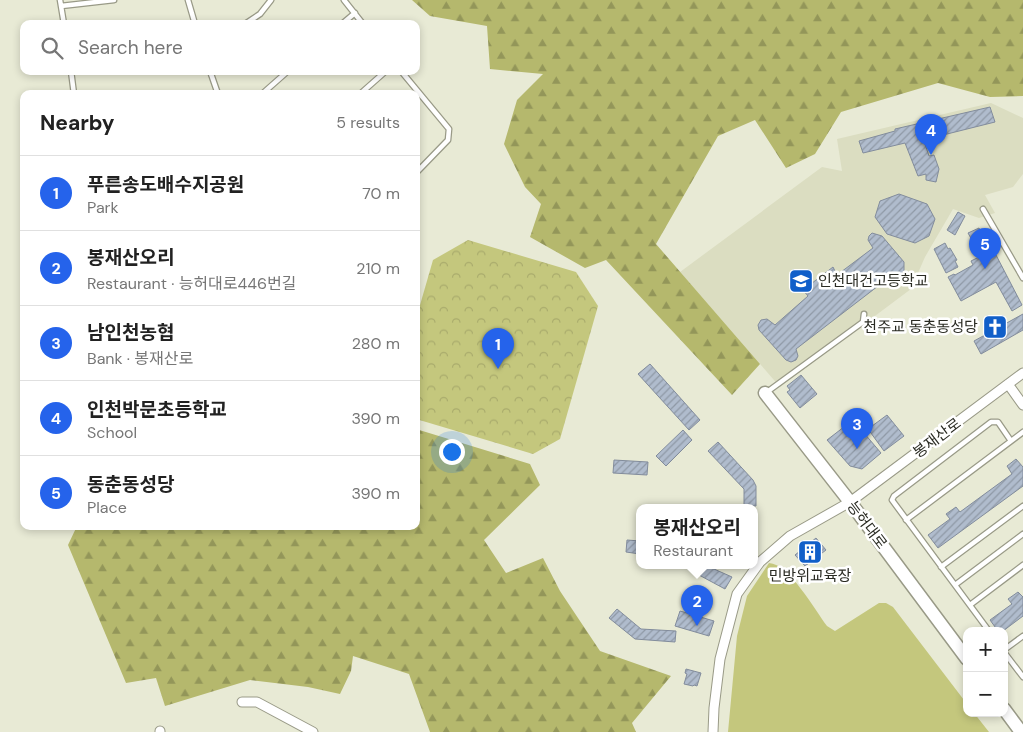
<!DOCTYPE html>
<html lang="en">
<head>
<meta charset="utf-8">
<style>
	body { margin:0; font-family:"DM Sans","Noto Sans KR",sans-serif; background:#f2f2f2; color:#222 }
	.controls { position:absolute; right:15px; bottom:15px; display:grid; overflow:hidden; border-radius:10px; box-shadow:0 2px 8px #0003 }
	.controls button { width:45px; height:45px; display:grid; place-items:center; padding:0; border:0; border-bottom:1px solid #e0e0e0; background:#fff; color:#222; font:25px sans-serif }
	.you { position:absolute; left:451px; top:451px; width:18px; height:18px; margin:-12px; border:4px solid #fff; border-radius:50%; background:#1a73e8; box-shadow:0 0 0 8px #1a73e833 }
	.badge { display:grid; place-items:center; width:32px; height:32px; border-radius:50%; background:#2563eb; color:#fff; font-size:16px; font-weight:700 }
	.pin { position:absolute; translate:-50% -41px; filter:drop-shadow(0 1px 2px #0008) }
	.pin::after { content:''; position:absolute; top:26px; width:18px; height:15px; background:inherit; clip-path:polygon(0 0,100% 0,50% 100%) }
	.popup { position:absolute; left:636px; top:504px; width:122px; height:65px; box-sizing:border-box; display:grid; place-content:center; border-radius:10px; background:#fff; filter:drop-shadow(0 1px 4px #0005); font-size:16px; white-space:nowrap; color:#767676 }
	.popup b { font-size:19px; color:#222 }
	.popup::after { content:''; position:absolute; left:50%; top:100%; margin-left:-10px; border:10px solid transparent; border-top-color:#fff }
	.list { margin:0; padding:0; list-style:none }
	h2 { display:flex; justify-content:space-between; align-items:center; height:65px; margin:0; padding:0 20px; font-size:21px }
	h2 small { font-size:16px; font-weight:400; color:#767676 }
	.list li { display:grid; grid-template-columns:32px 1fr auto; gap:15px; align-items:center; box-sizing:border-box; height:75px; padding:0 20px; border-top:1px solid #e0e0e0 }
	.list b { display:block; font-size:19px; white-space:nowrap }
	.list p { margin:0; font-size:16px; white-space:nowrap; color:#767676 }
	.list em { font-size:16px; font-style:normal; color:#767676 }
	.icon { flex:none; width:28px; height:28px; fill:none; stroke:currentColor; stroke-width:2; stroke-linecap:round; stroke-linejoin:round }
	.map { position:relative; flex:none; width:1023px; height:732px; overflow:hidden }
	.search { position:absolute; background:#fff; box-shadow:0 2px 8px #0003; left:20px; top:20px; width:400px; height:55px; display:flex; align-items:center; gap:12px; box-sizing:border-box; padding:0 18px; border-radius:10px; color:#767676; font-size:19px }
	.panel { position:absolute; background:#fff; box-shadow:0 2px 8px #0003; left:20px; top:90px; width:400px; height:440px; border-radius:10px }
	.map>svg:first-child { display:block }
</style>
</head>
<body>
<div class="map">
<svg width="1023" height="732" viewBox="0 0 1023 732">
	<defs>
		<pattern id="forest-firs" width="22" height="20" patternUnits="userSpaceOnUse" patternTransform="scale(1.25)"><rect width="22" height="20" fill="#b5b86d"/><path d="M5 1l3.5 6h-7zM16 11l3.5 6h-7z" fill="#939659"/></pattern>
		<pattern id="park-crowns" width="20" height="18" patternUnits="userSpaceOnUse" patternTransform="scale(1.25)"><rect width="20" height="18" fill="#c4c77d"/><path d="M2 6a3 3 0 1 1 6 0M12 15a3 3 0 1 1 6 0" fill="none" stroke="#a9ab6c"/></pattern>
		<pattern id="building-hatch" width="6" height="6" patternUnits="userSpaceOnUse" patternTransform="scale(1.25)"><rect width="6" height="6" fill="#b0bccd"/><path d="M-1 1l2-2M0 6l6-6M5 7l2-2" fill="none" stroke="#8f99a6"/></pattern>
	</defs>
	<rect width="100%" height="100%" fill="#e8ead5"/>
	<path fill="#dbddc1" d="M991,103l32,15v56l-10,13 -28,8 10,18 -16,5 -26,-9 -28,48 -14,32 -131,98 -100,-115 142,-105 20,4 -5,-32z"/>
	<path fill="#c4c77d" d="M769,563c20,1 46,47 58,63l8,5 44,-28h7l7,4 74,97v9h7l15,19h-261l9,-96 10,-40z"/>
	<path fill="url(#forest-firs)" d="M412,0h611v96l-33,1 -52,-14 -97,29 -26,42 -29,14 -31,-48 -37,16 -62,108 104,120 -28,31 -126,-135 -21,8 -55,-31 11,-33 -16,-17 -21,-43 13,-44 26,-26 -53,-5 -3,-43 -57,-10z
		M416,429l114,35 10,21 -56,55 22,33 37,-15 17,33 40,60 71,25 -39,47 4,9h-206l-21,-58 -56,-18 -2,15 -11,23 -32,-7 -58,-7 -85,26 -9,-28 -30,5 -58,-138 9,-19h339z"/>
	<path fill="url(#park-crowns)" d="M468,240l108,32 22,34 -38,133 -27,15 -117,-35v-100l17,-59z"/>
	<path fill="url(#building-hatch)" stroke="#828c9c" d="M990,107l5,15 -56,14 -1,-5 -16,4 7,21 5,-1 5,14 -3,13 -10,-2v-6l-8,2 -13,-33 -42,10 -4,-12 36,-10v-2z
		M899,194l28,10 8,15 -6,17 -14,7 -28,-9 -12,-17 5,-16z
		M958,212l7,4 -10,19 -8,-5z
		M979,228l13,29 4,-2 26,50 -10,6 -16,-29 -35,19 -13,-24 6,-3 1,1 18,-10 -2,-4 10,-5 -13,-23z
		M872,233l10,3 22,26v9l-3,3 -3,1 -3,-2 -99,76 2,7 -2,4 -5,2 -5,-2 -27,-30 -1,-5 3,-5 6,-1 8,6 33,-29 -5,-6 30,-23 4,8 36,-27 -5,-8 1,-4z
		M945,243l3,6 2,-1 7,12 -2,1 3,6 -12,6 -12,-24z
		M1023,314v16l-42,24 -7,-13z
		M650,364l50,56 -11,10 -51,-56z
		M801,375l16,19 -17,14 -13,-16 3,-2 -3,-4z
		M887,415l17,21 -20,15 -16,-22z
		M853,420l28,33 -19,16 -12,-3 -23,-26z
		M683,430l9,10 -26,26 -10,-10z
		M718,442l35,38 3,6v20h-12v-17l-36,-38z
		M1016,459l7,8v19l-85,62 -10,-13 22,-16 -4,-5 10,-7 4,5 52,-38 -5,-8z
		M614,460l34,2 -1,13 -34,-2z
		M816,538l10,12 -21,16 -10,-11z
		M627,540l13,1v13l-14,-2z
		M705,565l27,12 -7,12 -26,-14z
		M1018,592l5,5v19l-20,15h-5l-8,-11 22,-16 -4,-5z
		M617,609l24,20 35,2 -1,11 -40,-3 -26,-21z
		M680,611l34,10 -5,15 -34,-10z
		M686,669l15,4 -4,13 -3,-1 -1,1 -9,-2 3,-10 -2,-1z"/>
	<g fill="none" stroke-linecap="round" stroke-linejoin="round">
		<defs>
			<path id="service" d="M60,0l4,24
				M188,0l7,24
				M344,0l19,24
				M61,6l53,-6
				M245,24l15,-10 11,-14
				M342,24l13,-11
				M71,71l3,23
				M210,71l8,23
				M401,71l48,58 -1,11 -32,33
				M262,94l26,-23
				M360,94l26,-23
				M983,209l40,69
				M767,392l96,-70 1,-8
				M906,520l117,-88
				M941,567l82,-61
				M955,585l68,-51
				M970,605l53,-40
				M989,631l-97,-131 2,-4 97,-74h7l13,19
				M1004,650l19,-14
				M1004,652l19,25"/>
			<path id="minor" d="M1008,384l15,21
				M242,702h15l56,30
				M160,731v1
				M713,732l1,-24 6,-49 17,-65 23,-32 30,-26 60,-34 173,-129"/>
			<path id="secondary" d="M765,393l85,109 117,157
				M1004,709l17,23"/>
		</defs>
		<use href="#service" stroke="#999a87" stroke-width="7"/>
		<use href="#minor" stroke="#999a87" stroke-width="11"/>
		<use href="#secondary" stroke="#999a87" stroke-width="15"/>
		<use href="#service" stroke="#fff" stroke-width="4.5"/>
		<use href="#minor" stroke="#fff" stroke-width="9"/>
		<use href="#secondary" stroke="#fff" stroke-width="12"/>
	</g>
	<defs>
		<symbol id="school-square" viewBox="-11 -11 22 22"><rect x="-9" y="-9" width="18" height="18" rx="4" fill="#115fc9" stroke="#fff"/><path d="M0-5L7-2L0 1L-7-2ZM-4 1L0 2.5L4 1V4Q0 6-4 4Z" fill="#fff"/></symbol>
		<symbol id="church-square" viewBox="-11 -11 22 22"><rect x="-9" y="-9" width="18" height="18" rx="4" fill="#115fc9" stroke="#fff"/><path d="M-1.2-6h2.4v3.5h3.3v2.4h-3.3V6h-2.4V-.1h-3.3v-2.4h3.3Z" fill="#fff"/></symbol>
		<symbol id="building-square" viewBox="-11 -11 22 22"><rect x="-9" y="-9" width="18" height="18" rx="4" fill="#115fc9" stroke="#fff"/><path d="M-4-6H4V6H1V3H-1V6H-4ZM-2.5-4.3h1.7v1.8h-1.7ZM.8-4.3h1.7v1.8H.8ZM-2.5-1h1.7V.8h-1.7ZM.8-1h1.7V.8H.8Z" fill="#fff"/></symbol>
	</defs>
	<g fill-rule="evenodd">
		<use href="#school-square" x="787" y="267" width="28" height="28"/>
		<use href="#church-square" x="981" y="313" width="28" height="28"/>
		<use href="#building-square" x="796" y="538" width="28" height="28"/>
	</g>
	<g text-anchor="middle" stroke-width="5" stroke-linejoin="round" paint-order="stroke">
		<g font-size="15" fill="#2a2b23" stroke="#fff" text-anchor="start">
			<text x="818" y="286">인천대건고등학교</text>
			<text x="978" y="332" text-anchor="end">천주교 동춘동성당</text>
			<text x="810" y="581" text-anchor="middle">민방위교육장</text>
		</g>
		<g font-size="15" fill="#2a2b23" stroke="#fff">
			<text transform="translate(937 438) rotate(-37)" y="5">봉재산로</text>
			<text transform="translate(867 525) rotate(53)" y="5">능허대로</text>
		</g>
	</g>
</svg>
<div class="controls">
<button>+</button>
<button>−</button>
</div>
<div class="you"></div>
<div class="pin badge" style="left:498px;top:369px">1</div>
<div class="pin badge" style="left:697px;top:626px">2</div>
<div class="popup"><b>봉재산오리</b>Restaurant</div>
<div class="pin badge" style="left:857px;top:449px">3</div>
<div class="pin badge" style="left:931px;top:155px">4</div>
<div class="pin badge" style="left:985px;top:269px">5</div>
<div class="search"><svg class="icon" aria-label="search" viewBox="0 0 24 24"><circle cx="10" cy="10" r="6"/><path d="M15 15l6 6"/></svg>Search here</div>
<section class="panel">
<h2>Nearby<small>5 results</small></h2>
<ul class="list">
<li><span class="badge">1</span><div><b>푸른송도배수지공원</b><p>Park</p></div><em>70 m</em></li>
<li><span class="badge">2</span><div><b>봉재산오리</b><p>Restaurant · 능허대로446번길</p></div><em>210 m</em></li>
<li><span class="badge">3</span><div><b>남인천농협</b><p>Bank · 봉재산로</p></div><em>280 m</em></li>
<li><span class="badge">4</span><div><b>인천박문초등학교</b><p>School</p></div><em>390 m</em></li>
<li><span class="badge">5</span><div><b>동춘동성당</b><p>Place</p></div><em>390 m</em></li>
</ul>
</section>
</div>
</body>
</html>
